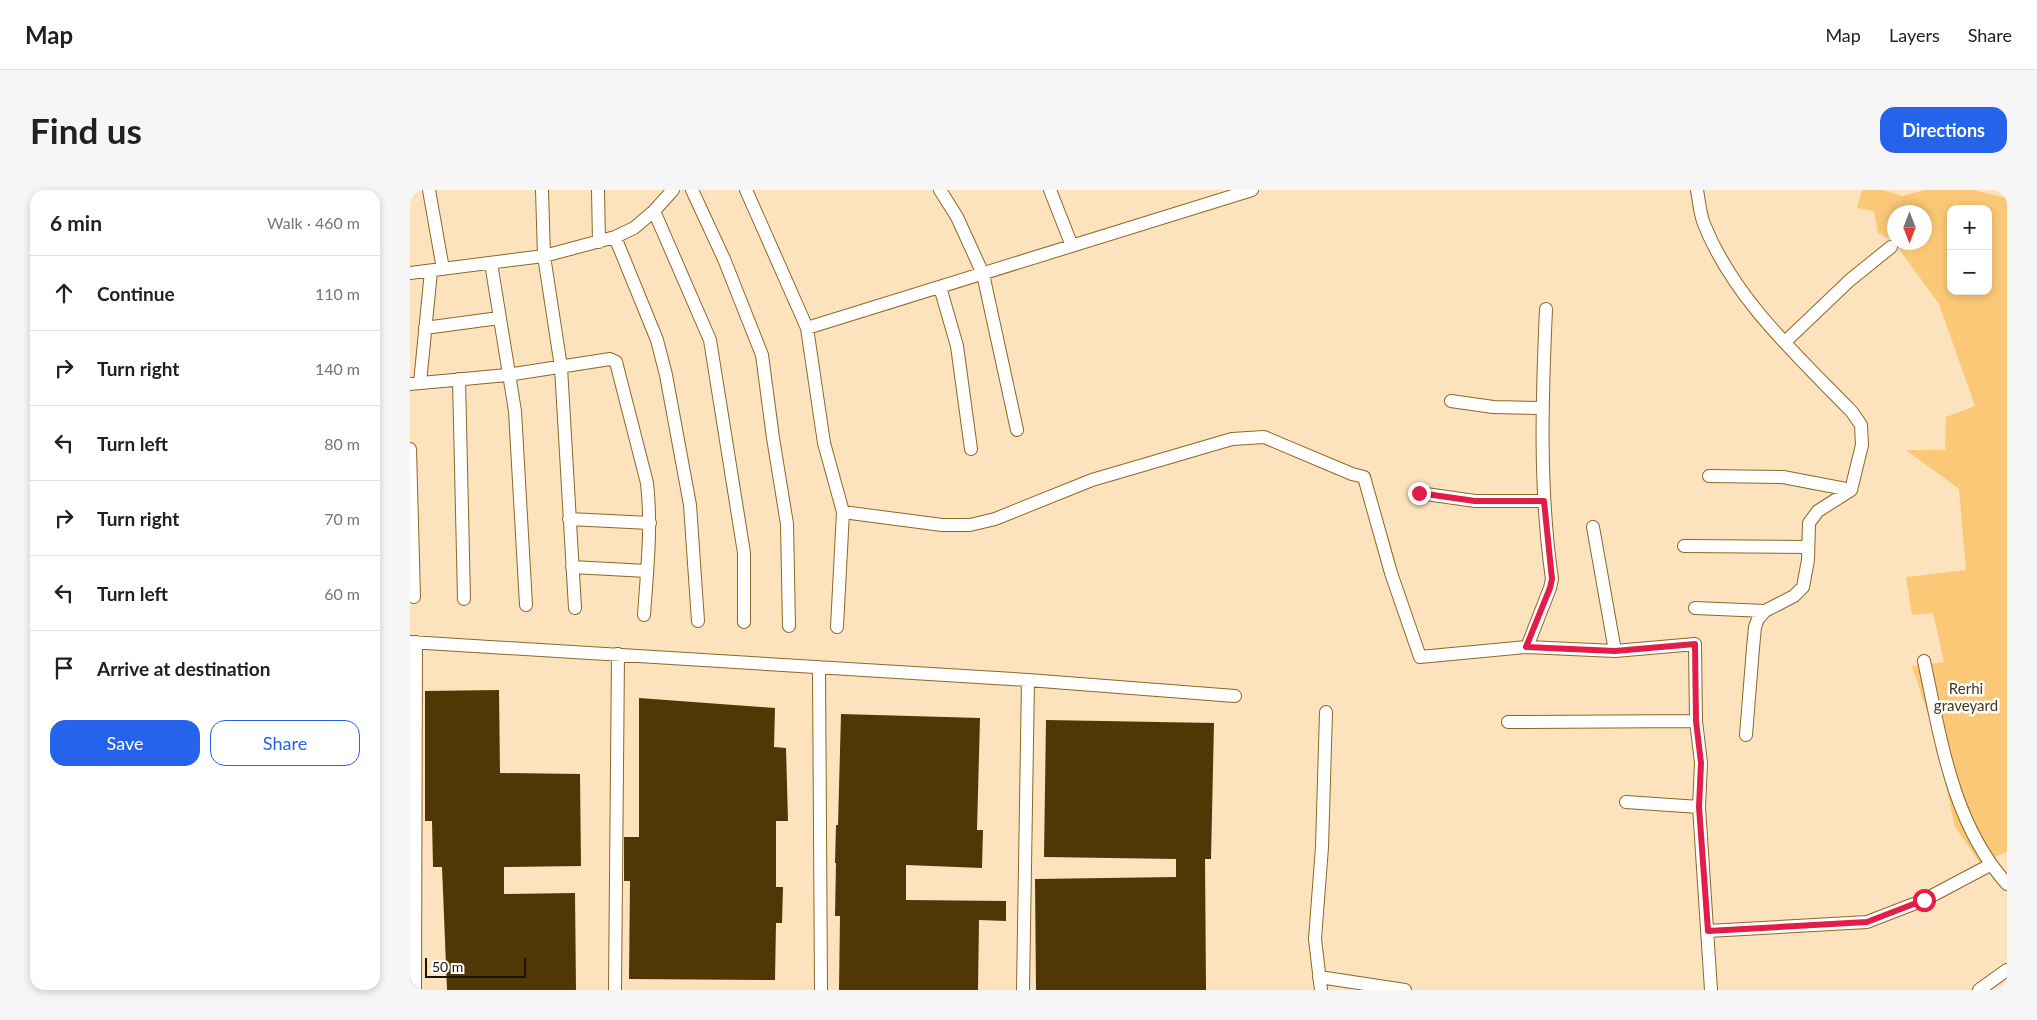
<!DOCTYPE html>
<html lang="en">
<head>
<meta charset="utf-8">
<style>
	body { margin:0; font-family:Lato,sans-serif; background:#f6f6f6; color:#202124 }
	.controls { position:absolute; right:15px; top:15px; display:grid; overflow:hidden; border-radius:10px; box-shadow:0 2px 8px #0003 }
	.controls button { width:45px; height:45px; display:grid; place-items:center; padding:0; border:0; border-bottom:1px solid #e0e0e0; background:#fff; color:#202124; font:25px sans-serif }
	.compass { position:absolute; left:1477px; top:15px; width:45px; height:45px; border-radius:50%; background:#fff; box-shadow:0 2px 8px #0003; rotate:180deg }
	.scale { position:absolute; left:15px; bottom:12px; width:101px; box-sizing:border-box; padding-left:5px; border:2px solid #201100; border-top:0; font-size:14px; line-height:18px; white-space:nowrap; color:#201100; -webkit-text-stroke:4px #fff; paint-order:stroke }
	.stop { position:absolute; width:15px; height:15px; margin:-11px; border:4px solid #e11d48; border-radius:50%; background:#fff }
	.stop.end { background:#e11d48; border-color:#fff; box-shadow:0 1px 5px #0008 }
	.list { margin:0; padding:0; list-style:none }
	h2 { display:flex; justify-content:space-between; align-items:center; height:65px; margin:0; padding:0 20px; font-size:21px }
	h2 small { font-size:16px; font-weight:400; color:#757577 }
	.list li { display:grid; grid-template-columns:32px 1fr auto; gap:15px; align-items:center; box-sizing:border-box; height:75px; padding:0 20px; border-top:1px solid #e0e0e0 }
	.list b { display:block; font-size:19px; white-space:nowrap }
	.list em { font-size:16px; font-style:normal; color:#757577 }
	.actions { display:flex; gap:10px; padding:15px 20px }
	.actions a { flex:1; padding:11px 0; border:1px solid #2563eb; border-radius:15px; text-align:center; font-size:18px; color:#2563eb }
	.actions .main { background:#2563eb; color:#fff }
	.icon { flex:none; width:28px; height:28px; fill:none; stroke:currentColor; stroke-width:2; stroke-linecap:round; stroke-linejoin:round }
	.map { position:relative; flex:none; width:1597px; height:800px; overflow:hidden; border-radius:15px }
	header { display:flex; align-items:center; gap:30px; box-sizing:border-box; height:70px; padding:0 25px; background:#fff; border-bottom:1px solid #e0e0e0 }
	header strong { font-size:24px }
	nav { display:flex; gap:28px; margin-inline-start:auto; font-size:18px }
	.intro { display:flex; align-items:center; justify-content:space-between; box-sizing:border-box; height:120px; padding:0 30px }
	h1 { margin:0; font-size:35px }
	.button { padding:12px 22px; border-radius:15px; background:#2563eb; color:#fff; font-size:18px; font-weight:700 }
	main { display:flex; gap:30px; padding:0 30px }
	aside { flex:1; background:#fff; border-radius:15px; box-shadow:0 2px 8px #0003 }
	.map>svg:first-child { display:block }
</style>
</head>
<body>
<header>
<strong>Map</strong>
<nav><a>Map</a><a>Layers</a><a>Share</a></nav>
</header>
<div class="intro"><h1>Find us</h1><a class="button">Directions</a></div>
<main>
<aside>
<h2>6 min<small>Walk · 460 m</small></h2>
<ul class="list">
<li><svg class="icon" aria-label="ahead" viewBox="0 0 24 24"><path d="M12 20V5M6 11l6-6 6 6"/></svg><div><b>Continue</b></div><em>110 m</em></li>
<li><svg class="icon" aria-label="right" viewBox="0 0 24 24"><path d="M7 20v-9h11M14 6l5 5-5 5"/></svg><div><b>Turn right</b></div><em>140 m</em></li>
<li><svg class="icon" aria-label="left" viewBox="0 0 24 24"><path d="M17 20v-9H6M10 6l-5 5 5 5"/></svg><div><b>Turn left</b></div><em>80 m</em></li>
<li><svg class="icon" aria-label="right" viewBox="0 0 24 24"><path d="M7 20v-9h11M14 6l5 5-5 5"/></svg><div><b>Turn right</b></div><em>70 m</em></li>
<li><svg class="icon" aria-label="left" viewBox="0 0 24 24"><path d="M17 20v-9H6M10 6l-5 5 5 5"/></svg><div><b>Turn left</b></div><em>60 m</em></li>
<li><svg class="icon" aria-label="arrive" viewBox="0 0 24 24"><path d="M6 21V4h12l-3 4 3 4H6"/></svg><div><b>Arrive at destination</b></div></li>
</ul>
<div class="actions"><a class="main">Save</a><a>Share</a></div>
</aside>
<div class="map">
<svg width="1597" height="800" viewBox="0 0 1597 800">
	<rect width="100%" height="100%" fill="#fde3bd"/>
	<path fill="#fbc877" fill-rule="evenodd" d="M1452,0h21l19,6 22,-6h49l34,8v654l-27,11 -25,-36 -20,-91 -23,-70 32,-4 -11,-49 -21,2 -6,-38 60,-7 -7,-81 -53,-39h39l1,-33 29,-11 -36,-102 -45,-62 -16,-9 -4,-22 -17,-3zM1541,19h37v82h-37zM1484,22h30v30h-30z"/>
	<path fill="#503706" d="M89,500l1,83 80,1 1,92 -77,1v27l71,-1 1,97h-129l-5,-123h-9l-1,-46h-7v-130z
		M229,508l136,10 -1,39 12,1 2,73h-12v66h7l-1,36h-6l-1,57 -146,-1 1,-98h-6v-44h15z
		M431,524l139,4 -3,112h6l-1,38 -76,-3v35l100,1v20l-27,-1 -1,70h-139l1,-74h-5l1,-53h-1l1,-38h2z
		M636,530l168,3 -3,136h-6l1,131h-170l-1,-111 141,-2v-18l-132,-2z"/>
	<g fill="none" stroke-linecap="round" stroke-linejoin="round">
		<defs>
			<path id="minor" d="M19,0l14,79
				M132,0l2,66 17,111 14,241
				M188,0l1,52
				M282,0l32,69 38,96 11,83 14,86 2,102
				M336,0l61,138 17,115 19,69 -6,115
				M530,0l17,27 26,57 34,156
				M640,0l22,56
				M1287,0c2,11 3,24 7,34 30,75 93,131 148,188l9,13 1,20 -11,45 -33,21 -9,12 -1,37 -5,27 -9,9 -29,15 -7,8 -3,8 -2,21 -7,87
				M244,21l56,129 34,213v69
				M205,47l42,103 9,35 24,130 8,116
				M81,73l24,148 11,194
				M0,83l134,-17 71,-19 19,-9 20,-17 19,-21
				M530,97l17,59 14,103
				M15,138l74,-10
				M397,138l445,-138
				M1375,152l65,-62 41,-33
				M49,189l5,220
				M10,193l11,-112
				M0,194l97,-9 103,-16 6,3 31,121c5,44 0,88 -3,132
				M1041,211l42,6 49,1
				M0,259l4,148
				M1299,286l74,1 68,13
				M1009,303l56,8h69
				M433,322l99,13h28l25,-6 97,-39 140,-41 32,-2 88,37 12,3 27,96 29,84 107,-10 88,4 80,-7 1,77 5,42 -2,44 12,183
				M159,329l81,4
				M1183,337l22,124
				M1274,356l124,1
				M162,377l75,4
				M1285,418l70,3
				M0,452l618,38 -5,310
				M1117,457l23,-59 2,-9c-13,-90 -10,-180 -6,-270
				M1514,471c17,78 28,162 83,223
				M409,477l2,323
				M618,490l207,16
				M1098,532l188,-1
				M1216,612l73,5
				M1298,741l159,-9 57,-22 66,-35
				M909,787l86,13
				M5,800l1,-348
				M205,800l3,-336
				M911,800l-6,-51 7,-92 4,-135
				M1569,800l28,-20"/>
		</defs>
		<use href="#minor" stroke="#8e6724" stroke-width="14"/>
		<use href="#minor" stroke="#fff" stroke-width="12"/>
	</g>
	<g fill="none" stroke-linecap="round" stroke-linejoin="round">
		<path stroke="#e11d48" stroke-width="6" d="M1009,303l56,8h69l8,78 -2,9 -24,59 89,4 80,-7 1,77 5,42 -2,44 9,124 159,-9 57,-22"/>
	</g>
	<g text-anchor="middle" stroke-width="5" stroke-linejoin="round" paint-order="stroke">
		<g font-size="15" fill="#4b3613" stroke="#fff">
			<text x="1556" y="504">Rerhi<tspan x="1556" dy="17">graveyard</tspan></text>
		</g>
	</g>
</svg>
<div class="controls">
<button>+</button>
<button>−</button>
</div>
<svg class="compass" viewBox="-18 -18 36 36"><path d="M0-13l5 13h-10z" fill="#e53935"/><path d="M0 13l5-13h-10z" fill="#757577"/></svg>
<div class="scale">50 m</div>
<div class="stop" style="left:1514px;top:710px"></div>
<div class="stop end" style="left:1009px;top:303px"></div>
</div>
</main>
</body>
</html>
